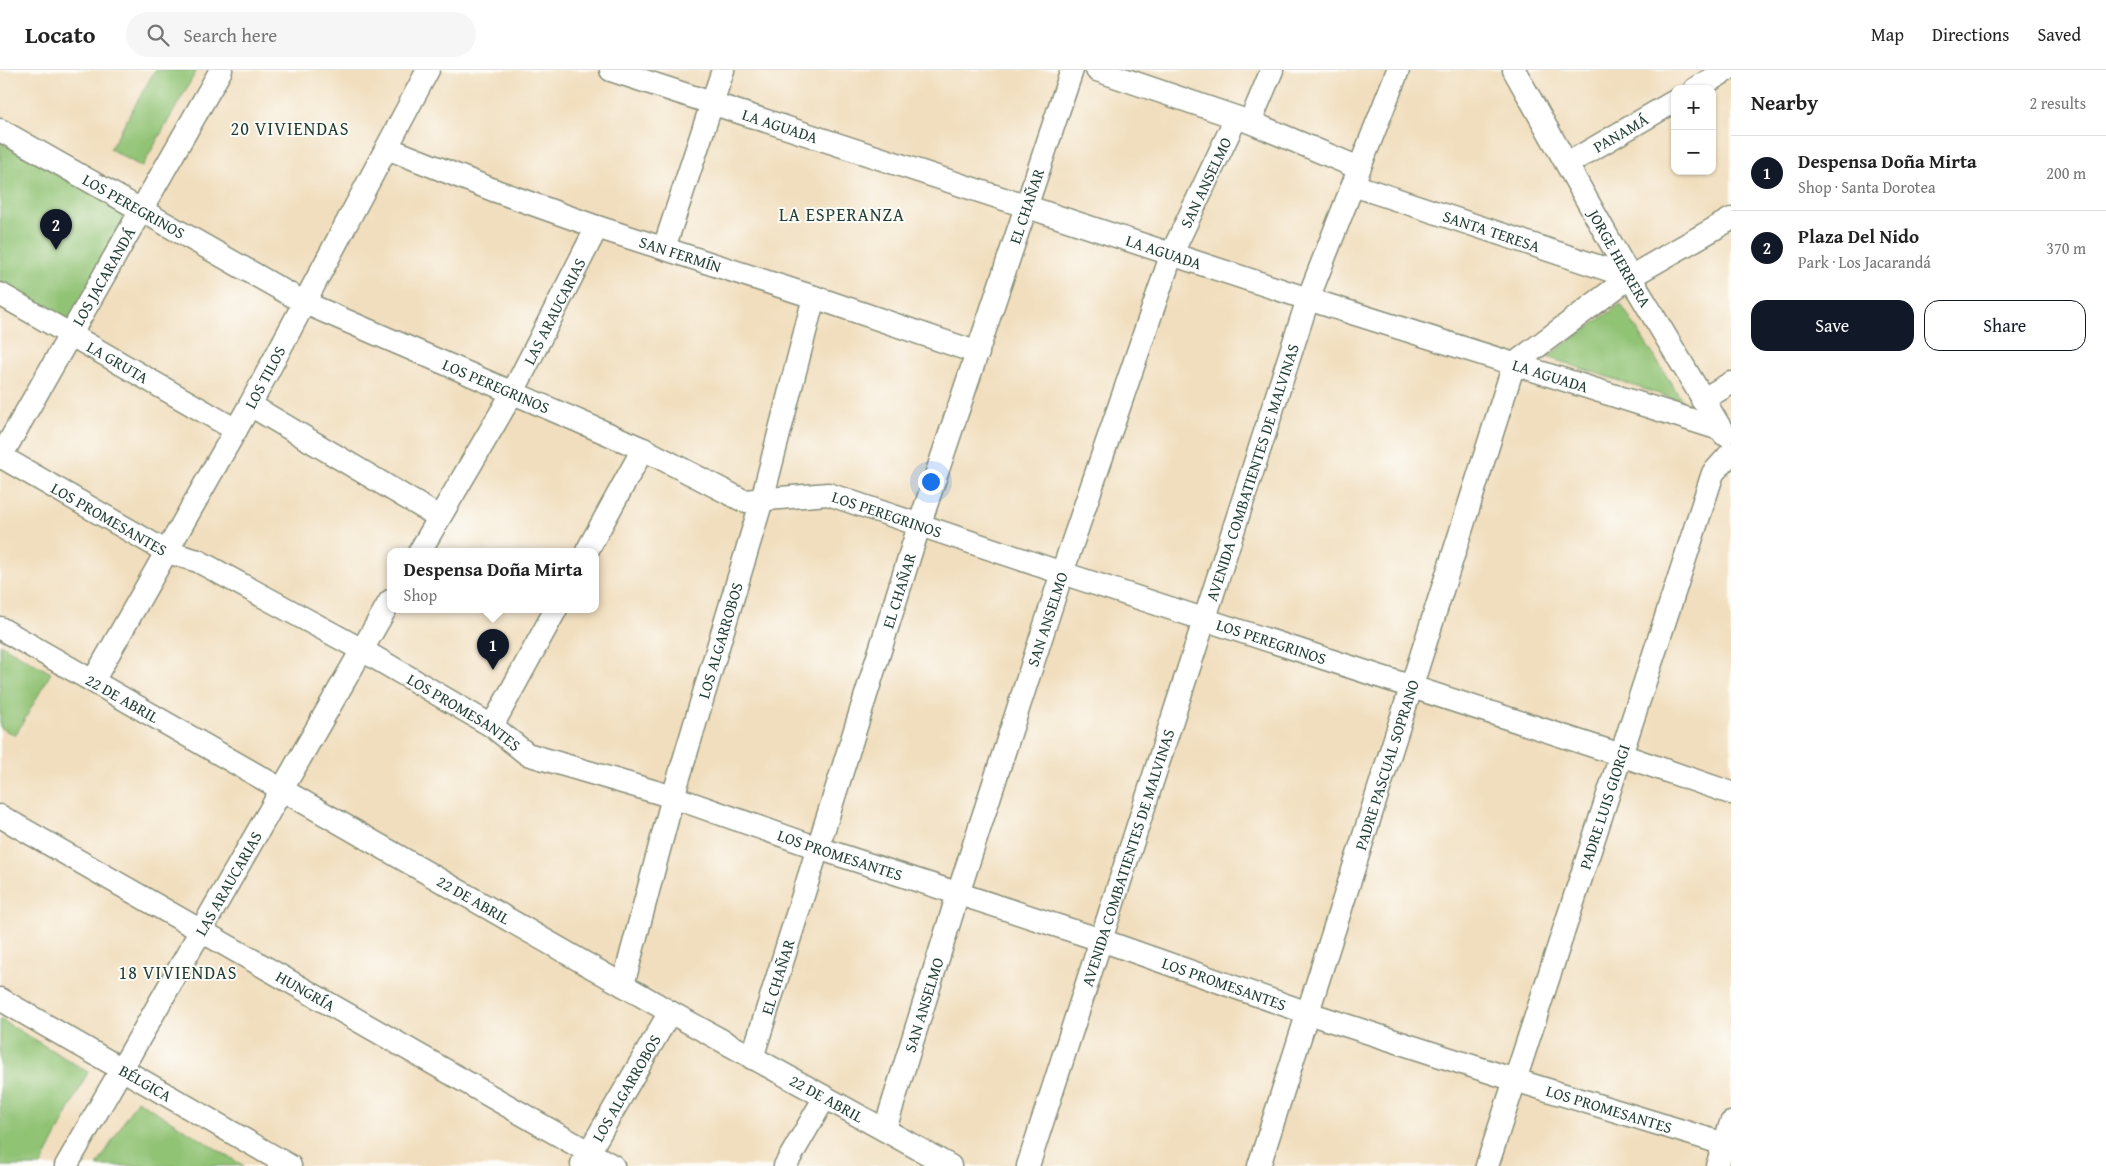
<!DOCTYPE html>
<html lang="en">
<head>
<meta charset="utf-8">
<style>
	body { margin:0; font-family:"Gentium Book Plus",serif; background:#f6f6f6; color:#222 }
	.controls { position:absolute; right:15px; top:15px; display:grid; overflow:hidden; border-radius:10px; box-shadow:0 1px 4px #0004 }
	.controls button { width:45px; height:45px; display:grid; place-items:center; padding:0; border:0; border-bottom:1px solid #e0e0e0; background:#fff; color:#222; font:25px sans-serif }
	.you { position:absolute; left:930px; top:411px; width:18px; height:18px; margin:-12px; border:4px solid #fff; border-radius:50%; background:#1a73e8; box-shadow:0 0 0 8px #1a73e833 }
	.badge { display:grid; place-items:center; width:32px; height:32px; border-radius:50%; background:#111827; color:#fff; font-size:16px; font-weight:700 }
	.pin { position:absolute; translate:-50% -41px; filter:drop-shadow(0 1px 2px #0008) }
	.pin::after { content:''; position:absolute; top:26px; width:18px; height:15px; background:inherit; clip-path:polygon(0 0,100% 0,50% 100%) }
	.popup { position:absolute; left:387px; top:478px; width:212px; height:65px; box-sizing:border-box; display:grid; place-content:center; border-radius:10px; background:#fff; filter:drop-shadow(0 1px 4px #0005); font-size:16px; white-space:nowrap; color:#767676 }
	.popup b { font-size:19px; color:#222 }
	.popup::after { content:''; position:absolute; left:50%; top:100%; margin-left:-10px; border:10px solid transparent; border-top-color:#fff }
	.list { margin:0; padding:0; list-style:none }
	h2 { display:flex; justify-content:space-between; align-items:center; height:65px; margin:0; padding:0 20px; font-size:21px }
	h2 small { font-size:16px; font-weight:400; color:#767676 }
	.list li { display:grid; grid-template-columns:32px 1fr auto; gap:15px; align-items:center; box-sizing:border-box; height:75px; padding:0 20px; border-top:1px solid #e0e0e0 }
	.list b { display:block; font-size:19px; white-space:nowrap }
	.list p { margin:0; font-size:16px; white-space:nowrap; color:#767676 }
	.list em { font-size:16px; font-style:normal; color:#767676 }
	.actions { display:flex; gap:10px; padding:15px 20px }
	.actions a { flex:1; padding:11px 0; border:1px solid #111827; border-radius:15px; text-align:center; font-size:18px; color:#111827 }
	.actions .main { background:#111827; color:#fff }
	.icon { flex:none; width:28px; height:28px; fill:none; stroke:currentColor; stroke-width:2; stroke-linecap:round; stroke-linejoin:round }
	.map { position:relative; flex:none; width:1731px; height:1096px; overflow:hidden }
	header { display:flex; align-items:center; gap:30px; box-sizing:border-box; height:70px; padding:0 25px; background:#fff; border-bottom:1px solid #e0e0e0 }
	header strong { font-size:24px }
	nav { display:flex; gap:28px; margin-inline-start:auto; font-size:18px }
	.search { width:350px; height:45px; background:#f6f6f6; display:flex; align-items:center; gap:12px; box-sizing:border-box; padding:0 18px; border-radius:28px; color:#767676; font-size:19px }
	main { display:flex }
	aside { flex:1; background:#fff }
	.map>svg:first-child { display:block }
</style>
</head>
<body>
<header>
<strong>Locato</strong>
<div class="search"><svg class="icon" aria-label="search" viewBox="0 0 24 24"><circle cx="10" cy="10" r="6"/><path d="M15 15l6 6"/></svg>Search here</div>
<nav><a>Map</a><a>Directions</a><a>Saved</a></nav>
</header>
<main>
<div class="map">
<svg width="1731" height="1096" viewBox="0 0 1731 1096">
	<rect width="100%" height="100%" fill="#fdfcf7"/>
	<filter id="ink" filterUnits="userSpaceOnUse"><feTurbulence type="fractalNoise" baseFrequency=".02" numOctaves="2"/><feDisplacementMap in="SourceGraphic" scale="10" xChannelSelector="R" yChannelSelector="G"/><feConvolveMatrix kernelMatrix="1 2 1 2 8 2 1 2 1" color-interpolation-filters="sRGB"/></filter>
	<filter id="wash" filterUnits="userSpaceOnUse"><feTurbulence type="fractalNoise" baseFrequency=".0096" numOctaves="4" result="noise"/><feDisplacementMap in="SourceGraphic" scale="20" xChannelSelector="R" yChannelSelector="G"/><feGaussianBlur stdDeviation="1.12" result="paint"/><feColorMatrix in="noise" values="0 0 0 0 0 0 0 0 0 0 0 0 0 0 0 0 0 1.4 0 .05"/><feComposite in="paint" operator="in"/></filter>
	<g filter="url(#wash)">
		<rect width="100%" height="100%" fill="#f1debe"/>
		<path fill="#91c374" stroke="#588054" d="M155,0h42l-55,97 -32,-18z
			M0,72l131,73 -60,109 -71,-39z
			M1621,234l62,98 -136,-45z
			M0,574l51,29 -36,63 -15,-9z
			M0,949l88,53 -47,94h-41z
			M137,1030l107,66h-147z"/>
	</g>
	<g filter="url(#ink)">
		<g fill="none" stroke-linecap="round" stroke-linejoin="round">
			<defs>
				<g id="minor">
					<path id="s1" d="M611,0l697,229 412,130"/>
					<path d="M1097,0l153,52 109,46"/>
					<path id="s2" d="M1514,0l116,207 94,157"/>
					<path d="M1695,19l32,-19"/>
					<path d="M1250,52l22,-52"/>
					<path id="s3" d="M0,60l305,173 338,146 101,52 84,-7 234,79 559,182 110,38"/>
					<path id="s4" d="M387,78l109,43 101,36 217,70 164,56"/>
					<path id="s5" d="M1567,94l108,-63"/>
					<path id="s6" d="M1353,115l277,92"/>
					<path d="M664,178l59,-178"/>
					<path id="s7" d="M0,224l236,136"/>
					<path d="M1702,330l29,-17"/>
					<path d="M250,335l189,112"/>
					<path id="s8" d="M0,386l167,96 31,9 164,89 130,76 35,28 146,43 145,51 283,92 207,73 207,67 216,66"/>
					<path id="s9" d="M0,388l221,-388"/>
					<path id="s10" d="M420,481l93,-159 84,-165"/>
					<path d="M587,481l56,-102"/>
					<path id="s11" d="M0,558l670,384 280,154"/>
					<path id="s12" d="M93,611l157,-276 178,-335"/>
					<path d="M492,656l64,-117"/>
					<path id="s13" d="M0,746l613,350"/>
					<path id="s14" d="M623,915l50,-188 89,-297 52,-203"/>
					<path id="s15" d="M0,929l290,167"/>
					<path id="s16" d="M752,988l167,-532 153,-456"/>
					<path id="s17" d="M885,1059l73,-235 104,-321 110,-320 64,-135"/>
					<path id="s18" d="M582,1094l88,-152"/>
					<path id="s19" d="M66,1096l324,-565"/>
					<path d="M785,1096l40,-69"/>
					<path id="s20" d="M1028,1096l280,-867 90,-229"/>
					<path id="s21" d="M1259,1096l255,-802 116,-87 101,-58"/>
					<path id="s22" d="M1487,1096l226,-693 18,-20"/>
					<path d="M1717,1096l14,-43"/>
				</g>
			</defs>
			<use href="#minor" stroke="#888e79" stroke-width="25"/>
			<use href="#minor" stroke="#fff" stroke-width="22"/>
		</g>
	</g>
	<g text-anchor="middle" stroke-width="4" stroke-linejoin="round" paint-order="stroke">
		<g font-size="16" fill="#1f3d34" stroke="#fdfcf7">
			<text dy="6" stroke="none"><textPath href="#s1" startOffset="178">LA AGUADA</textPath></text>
			<text dy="6" stroke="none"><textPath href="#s5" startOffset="62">PANAMÁ</textPath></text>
			<text dy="6" stroke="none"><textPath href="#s17" startOffset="1000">SAN ANSELMO</textPath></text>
			<text dy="6" stroke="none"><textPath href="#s3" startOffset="154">LOS PEREGRINOS</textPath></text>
			<text dy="6" stroke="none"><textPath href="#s16" startOffset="895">EL CHAÑAR</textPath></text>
			<text dy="6" stroke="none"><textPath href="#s6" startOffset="146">SANTA TERESA</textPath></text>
			<text dy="6" stroke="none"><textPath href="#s1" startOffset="582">LA AGUADA</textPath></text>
			<text dy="6" stroke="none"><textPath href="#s4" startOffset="312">SAN FERMÍN</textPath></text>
			<text dy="6" stroke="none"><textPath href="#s2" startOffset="216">JORGE HERRERA</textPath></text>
			<text dy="6" stroke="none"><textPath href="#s9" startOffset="209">LOS JACARANDÁ</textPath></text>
			<text dy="6" stroke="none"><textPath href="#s10" startOffset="275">LAS ARAUCARIAS</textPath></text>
			<text dy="6" stroke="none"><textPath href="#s7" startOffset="136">LA GRUTA</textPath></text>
			<text dy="6" stroke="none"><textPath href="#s1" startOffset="988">LA AGUADA</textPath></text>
			<text dy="6" stroke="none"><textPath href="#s12" startOffset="349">LOS TILOS</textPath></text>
			<text dy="6" stroke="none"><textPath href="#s3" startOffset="559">LOS PEREGRINOS</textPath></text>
			<text dy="6" stroke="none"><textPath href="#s20" startOffset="729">AVENIDA COMBATIENTES DE MALVINAS</textPath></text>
			<text dy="6" stroke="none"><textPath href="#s3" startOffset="979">LOS PEREGRINOS</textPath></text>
			<text dy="6" stroke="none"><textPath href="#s8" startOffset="126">LOS PROMESANTES</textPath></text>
			<text dy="6" stroke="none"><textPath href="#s16" startOffset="490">EL CHAÑAR</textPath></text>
			<text dy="6" stroke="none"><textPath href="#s17" startOffset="535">SAN ANSELMO</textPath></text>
			<text dy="6" stroke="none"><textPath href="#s3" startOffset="1384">LOS PEREGRINOS</textPath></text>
			<text dy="6" stroke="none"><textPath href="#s14" startOffset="358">LOS ALGARROBOS</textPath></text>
			<text dy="6" stroke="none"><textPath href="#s11" startOffset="141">22 DE ABRIL</textPath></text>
			<text dy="6" stroke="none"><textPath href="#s8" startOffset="531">LOS PROMESANTES</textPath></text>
			<text dy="6" stroke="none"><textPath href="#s21" startOffset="421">PADRE PASCUAL SOPRANO</textPath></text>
			<text dy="6" stroke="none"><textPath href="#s22" startOffset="378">PADRE LUIS GIORGI</textPath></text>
			<text dy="6" stroke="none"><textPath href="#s8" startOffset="936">LOS PROMESANTES</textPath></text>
			<text dy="6" stroke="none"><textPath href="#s20" startOffset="324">AVENIDA COMBATIENTES DE MALVINAS</textPath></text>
			<text dy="6" stroke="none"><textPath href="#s19" startOffset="326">LAS ARAUCARIAS</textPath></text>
			<text dy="6" stroke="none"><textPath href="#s11" startOffset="546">22 DE ABRIL</textPath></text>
			<text dy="6" stroke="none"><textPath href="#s16" startOffset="85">EL CHAÑAR</textPath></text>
			<text dy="6" stroke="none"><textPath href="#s8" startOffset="1341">LOS PROMESANTES</textPath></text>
			<text dy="6" stroke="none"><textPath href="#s13" startOffset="352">HUNGRÍA</textPath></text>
			<text dy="6" stroke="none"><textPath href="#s17" startOffset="130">SAN ANSELMO</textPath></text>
			<text dy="6" stroke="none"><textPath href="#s15" startOffset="168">BÉLGICA</textPath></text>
			<text dy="6" stroke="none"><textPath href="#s18" startOffset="88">LOS ALGARROBOS</textPath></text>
			<text dy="6" stroke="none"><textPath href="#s11" startOffset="951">22 DE ABRIL</textPath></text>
			<text dy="6" stroke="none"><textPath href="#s8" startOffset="1746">LOS PROMESANTES</textPath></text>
		</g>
		<g font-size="18" letter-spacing="1" fill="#1f3d34" stroke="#fdfcf7">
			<text x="290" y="65">20 VIVIENDAS</text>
			<text x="842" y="151">LA ESPERANZA</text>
			<text x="178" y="909">18 VIVIENDAS</text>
		</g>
	</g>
</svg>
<div class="controls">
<button>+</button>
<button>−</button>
</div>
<div class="you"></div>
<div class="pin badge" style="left:493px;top:600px">1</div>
<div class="popup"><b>Despensa Doña Mirta</b>Shop</div>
<div class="pin badge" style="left:56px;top:180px">2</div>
</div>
<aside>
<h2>Nearby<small>2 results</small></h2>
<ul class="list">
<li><span class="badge">1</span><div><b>Despensa Doña Mirta</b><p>Shop · Santa Dorotea</p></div><em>200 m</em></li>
<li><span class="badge">2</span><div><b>Plaza Del Nido</b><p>Park · Los Jacarandá</p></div><em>370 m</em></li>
</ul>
<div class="actions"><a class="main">Save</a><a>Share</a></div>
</aside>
</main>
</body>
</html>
